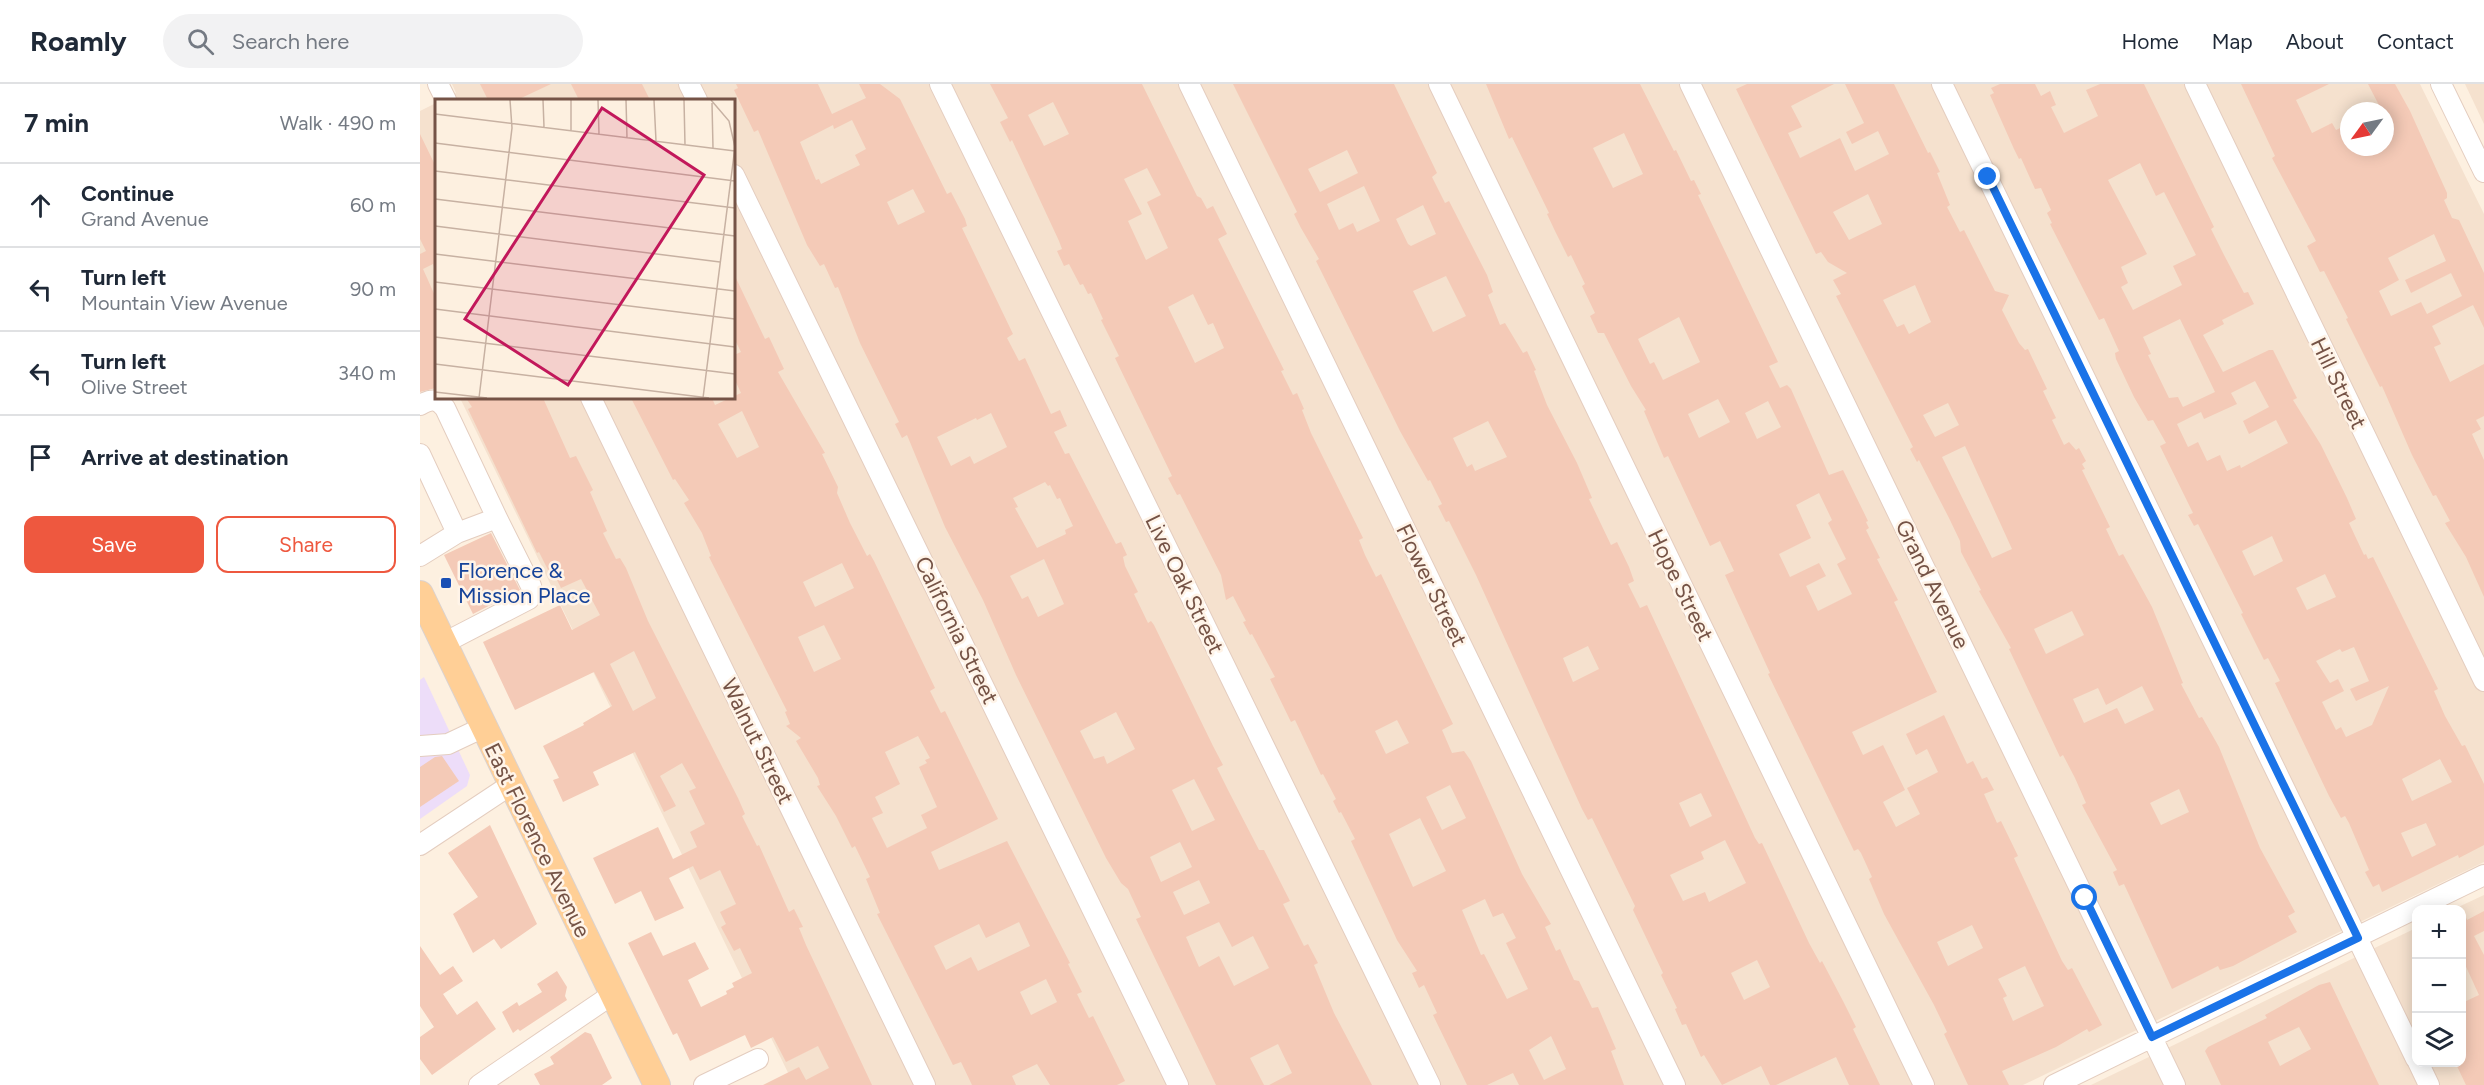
<!DOCTYPE html>
<html lang="en">
<head>
<meta charset="utf-8">
<style>
	body { margin:0; font-family:Figtree,sans-serif; background:#f2f2f3; color:#1f2937 }
	.controls { position:absolute; right:18px; bottom:18px; display:grid; overflow:hidden; border-radius:12px; box-shadow:0 3px 15px #0003 }
	.controls button { width:54px; height:54px; display:grid; place-items:center; padding:0; border:0; border-bottom:2px solid #e0e1e3; background:#fff; color:#1f2937; font:30px sans-serif }
	.compass { position:absolute; left:1920px; top:18px; width:54px; height:54px; border-radius:50%; background:#fff; box-shadow:0 3px 15px #0003; rotate:237deg }
	.stop { position:absolute; width:18px; height:18px; margin:-14px; border:4px solid #1a73e8; border-radius:50%; background:#fff }
	.stop.end { background:#1a73e8; border-color:#fff; box-shadow:0 2px 6px #0008 }
	.list { margin:0; padding:0; list-style:none }
	h2 { display:flex; justify-content:space-between; align-items:center; height:78px; margin:0; padding:0 24px; font-size:26px }
	h2 small { font-size:20px; font-weight:400; color:#747a83 }
	.list li { display:grid; grid-template-columns:39px 1fr auto; gap:18px; align-items:center; box-sizing:border-box; height:84px; padding:0 24px; border-top:2px solid #e0e1e3 }
	.list b { display:block; font-size:22px; white-space:nowrap }
	.list p { margin:0; font-size:20px; white-space:nowrap; color:#747a83 }
	.list em { font-size:20px; font-style:normal; color:#747a83 }
	.actions { display:flex; gap:12px; padding:18px 24px }
	.actions a { flex:1; padding:14px 0; border:2px solid #ee583f; border-radius:12px; text-align:center; font-size:21px; color:#ee583f }
	.actions .main { background:#ee583f; color:#fff }
	.icon { flex:none; width:33px; height:33px; fill:none; stroke:currentColor; stroke-width:2; stroke-linecap:round; stroke-linejoin:round }
	.map { position:relative; flex:none; width:2064px; height:1001px; overflow:hidden }
	header { display:flex; align-items:center; gap:36px; box-sizing:border-box; height:84px; padding:0 30px; background:#fff; border-bottom:2px solid #e0e1e3 }
	header strong { font-size:28px }
	nav { display:flex; gap:33px; margin-inline-start:auto; font-size:21px }
	.search { width:420px; height:54px; background:#f2f2f3; display:flex; align-items:center; gap:15px; box-sizing:border-box; padding:0 21px; border-radius:33px; color:#747a83; font-size:22px }
	main { display:flex }
	aside { flex:1; background:#fff }
	.map>svg:first-child { display:block }
</style>
</head>
<body>
<header>
<strong>Roamly</strong>
<div class="search"><svg class="icon" aria-label="search" viewBox="0 0 24 24"><circle cx="10" cy="10" r="6"/><path d="M15 15l6 6"/></svg>Search here</div>
<nav><a>Home</a><a>Map</a><a>About</a><a>Contact</a></nav>
</header>
<main>
<aside>
<h2>7 min<small>Walk · 490 m</small></h2>
<ul class="list">
<li><svg class="icon" aria-label="ahead" viewBox="0 0 24 24"><path d="M12 20V5M6 11l6-6 6 6"/></svg><div><b>Continue</b><p>Grand Avenue</p></div><em>60 m</em></li>
<li><svg class="icon" aria-label="left" viewBox="0 0 24 24"><path d="M17 20v-9H6M10 6l-5 5 5 5"/></svg><div><b>Turn left</b><p>Mountain View Avenue</p></div><em>90 m</em></li>
<li><svg class="icon" aria-label="left" viewBox="0 0 24 24"><path d="M17 20v-9H6M10 6l-5 5 5 5"/></svg><div><b>Turn left</b><p>Olive Street</p></div><em>340 m</em></li>
<li><svg class="icon" aria-label="arrive" viewBox="0 0 24 24"><path d="M6 21V4h12l-3 4 3 4H6"/></svg><div><b>Arrive at destination</b></div></li>
</ul>
<div class="actions"><a class="main">Save</a><a>Share</a></div>
</aside>
<div class="map">
<svg width="2064" height="1001" viewBox="0 0 2064 1001">
	<rect width="100%" height="100%" fill="#fdf0e0"/>
	<path fill="#f5e1ce" fill-rule="evenodd" d="M32,0h1968l64,130v648l-461,223h-1229l-334,-687h274v-298h-292l14,-7zM1929,27h36v36h-36z
		M2045,0h19v40z
		M16,19v248l-16,-34v-206z
		M2064,811v190h-393l325,-157v134h46v-152l-8,-1z"/>
	<path fill="#edddf9" d="M4,593l46,98 -3,11 -47,33v-139z"/>
	<path fill="#f4cab7" fill-rule="evenodd" d="M60,0h71l-34,16h-29z
		M151,0h71l8,16h-71z
		M316,0h82l14,30 34,-16 -7,-14h21l20,15 47,95 4,-2 14,27 2,7 -5,2 51,106 -6,4 12,23 6,-3 26,56 9,-4 7,16 -13,6 11,22 4,-1 47,91 5,-2 6,13 -4,2 2,9 13,26 -4,2 14,29 3,-2 3,4 59,121 10,19 -6,3 11,22 31,60h5l26,51 -7,3 21,42 4,-2 10,19 -4,2 20,48 38,72h-103l23,-12 -14,-29 -28,14 14,27h-48l-80,-166 5,-2 -13,-28 -7,-6 -15,-25 -90,-183 -33,-75 -38,-73 -38,-92 -5,3 -7,-14 4,-2 -39,-79 -22,-56 -3,1 -11,-24 -4,2 -13,-21 -49,-115 -4,2 -20,-42 4,-2zM432,36l14,29 -11,6 5,10 -39,19 -2,-5 -3,1 -16,-38 33,-17 1,4zM493,105l12,23 -27,13 -11,-23zM571,329l16,34 -33,17 -4,-8 -19,10 -14,-29 39,-19 1,2zM625,398l3,4 2,-1 7,14 3,-1 13,28 -8,4 1,4 -29,14 -22,-40 3,-1 -5,-9zM624,475l20,45 -26,13 -10,-21 -6,3 -12,-23zM696,628l19,37 -28,15 -3,-8 -10,3 -14,-28zM774,695l21,41 -23,11 -20,-41zM760,758l12,25 -31,15 -11,-25zM779,796l11,23 -26,12 -11,-23zM799,838l13,25 21,-11 16,32 -35,18 -15,-30 -20,11 -13,-30z
		M570,0h152l55,112 4,2 6,11 6,-3 14,28 -9,5 66,131 -3,1 12,24 4,-2 7,16 -2,1 9,23 52,105 -4,2 6,15 11,22 5,-3 72,150 -11,6 10,23 12,-2 7,10 51,113 29,50 -6,3 11,24 4,-2 14,31 5,1 13,27 6,-1 18,42 -5,2 13,34h-105l-6,-12 -26,12h-20l-34,-70 4,-2 -13,-28 -5,3 -7,-15 5,-2 -20,-31 -46,-99 4,-2 -14,-27 -2,1 -6,-12 3,-2 -13,-25 -2,1 -26,-55 -4,2 -21,-43 5,-2 -23,-43 -2,1 -7,-13 3,-1 -13,-25 -7,4 -5,-25 -41,-81 -3,1 -9,-17 4,-2 -57,-118 4,-2 -18,-36 2,-1 -12,-26 -3,1 -5,-10 -3,1 -11,-21 -5,2 -7,-15 5,-2 -3,-8 -47,-101 -2,2 -10,-20 8,-4zM633,18l16,32 -25,12 -16,-31zM727,84l14,27 -14,7 21,46 -22,12 -18,-39 14,-7 -18,-35zM773,210l15,31 5,-2 11,25 -29,15 -27,-56zM977,636l12,23 -23,11 -11,-23zM1030,701l16,33 -24,12 -16,-33zM1000,734l26,53 -33,16 -24,-53zM1065,815l8,18 10,-4 13,25 -10,5 22,46 -21,10 -23,-45 -3,1 -19,-45zM1131,952l15,33 -22,11 -15,-30z
		M813,0h161l43,89 -5,4 13,26 4,-2 38,74 6,17 -5,3 12,30 5,-2 18,30 4,-2 9,19 -2,1 13,34 30,58 15,35 -3,1 22,46 6,-3 12,25 5,14 -6,3 12,24 7,-3 108,233 4,6 3,-1 47,100 11,20 2,-2 21,40 13,26 -3,2 27,56h-31l-13,-28 -60,28h-6l-9,-19 -39,19 -18,-30 -3,2 -15,-33 -4,1 -7,-16 2,-1 -16,-33 2,-2 -30,-63 2,-4 -43,-88 -4,2 -6,-11 -106,-234 -27,-54 -3,1 -8,-16 4,-2 -12,-24 -2,1 -28,-50 -78,-158 -6,-12 3,-2 -18,-31 -7,-14 3,-2zM927,66l11,23 -38,19 -12,-23zM944,102l16,35 -23,11 -4,-9 -14,7 -12,-26zM1003,121l13,29 -25,12 -3,-2 -12,-25zM1026,192l20,40 -33,16 -20,-41zM1068,337l19,36 -32,14 -3,-7 -5,3 -14,-29zM1168,562l11,23 -26,13 -10,-24zM1281,709l11,23 -22,11 -11,-24zM1305,756l21,43 -37,19 -4,-10 -22,9 -13,-26 34,-16 -3,-7zM1337,876l13,27 -26,13 -13,-27z
		M1066,0h154l34,67 2,-1 15,31 3,-1 7,14 -3,1 80,167 -9,4 11,22 7,-3 4,4 38,86 14,-5 25,51 -2,1 3,6 -3,2 14,28 -3,1 21,41 -4,2 43,90 -85,40 11,23 20,-10 22,45 -22,12 13,25 24,-13 -13,-26 31,-16 -11,-23 -11,6 -10,-21 38,-19 23,49 6,-3 9,18 5,-2 7,13 -10,4 13,29 4,-2 17,35 -4,2 48,103 6,9 4,-2 30,57 -13,7 -2,-3 -31,18 -54,24 7,14h-41l-24,-51 3,-2 -13,-27 -50,-91 -15,-35 3,-2 -11,-24 -3,-4 -4,2 -86,-177 2,-1 -45,-98 9,-4 -14,-30 -10,5 -42,-90 -4,2 -20,-47 2,-1 -15,-24 -27,-53h-6l-8,-17 5,-3 -13,-27 3,-2 -14,-29 -3,2 -13,-26 -8,-17 2,-1 -37,-76 -3,2zM1204,49l19,41 -30,14 -20,-40zM1259,233l21,45 -37,18 -9,-18 -4,2 -12,-25zM1298,315l12,23 -31,16 -11,-24zM1348,317l13,26 -24,12 -12,-26zM1399,409l13,27 -4,3 18,36 -9,5 15,30 -34,17 -12,-25 20,-10 -7,-13 -29,14 -11,-23 32,-16 -15,-33zM1552,841l11,23 -35,18 -11,-24zM1605,882l19,40 -31,15 -10,-23 4,-2 -9,-17z
		M1327,0h87l-43,22 11,21 -14,6 12,25 40,-20 15,33 34,-17 -11,-23 -26,13 -6,-12 18,-9 -19,-39h49l34,69 2,-1 10,20 -3,1 13,32 -3,2 13,25 4,-2 31,61 14,4 -7,15 17,33 6,7 3,-1 19,40 -4,2 13,27 -4,2 12,25 5,-3 7,8 3,-2 7,13 -4,3 3,5 -3,1 28,57 -4,2 11,23 2,4 4,-2 29,53 31,76 -2,1 18,34 3,-1 17,30 41,101 35,64 -7,4 9,16 -64,34 -13,4 -2,-4 -46,23 -48,-105 -5,2 -6,-14 4,-2 -35,-65 4,-2 -11,-25 -12,-23 -3,2 -51,-108 2,-1 -32,-57 2,-1 -20,-38 -1,-11 -11,-23 -30,-58 -2,2 -7,-13 3,-2 -77,-151 5,-2 -8,-14 14,-7 -19,-11 -7,-10 -5,2 -80,-165zM1448,110l14,30 -33,16 -16,-28zM1495,201l16,37 -22,12 -5,-10 -7,3 -14,-27zM1528,319l11,22 -24,12 -12,-22zM1545,362l47,103 -20,9 -50,-101zM1652,527l12,24 -38,19 -12,-25zM1722,602l12,24 -29,14 -8,-16 -33,15 -11,-24 25,-11 8,17zM1759,705l10,23 -28,13 -11,-22z
		M1580,0h35l6,12 9,-5 6,14 -5,2 13,26 34,-17 -12,-26 14,-6h44l70,143 -3,2 13,26 20,38 4,-1 6,12 -32,16 2,4 -21,11 20,37 46,-22h4l24,48 -4,2 28,45 26,53 9,21 -7,4 15,32 2,-1 2,5 5,-2 65,132 -4,2 11,25 17,30 3,-1 19,39v61l-25,13 -1,-3 -76,37 -3,-8 -6,3 -8,-15 4,-2 -20,-47 -4,-7 -4,2 -12,-22 -54,-113 5,-2 -12,-23 -4,2 -23,-46 2,-1 -45,-89 -4,2 -6,-11 5,-2 -33,-67 6,-3 -13,-23 -5,1 -14,-24 -18,-38 -1,-6 4,-2 -15,-33 -5,2 -49,-96 2,-1 -5,-10 4,-3 -10,-22 -6,1 -14,-31 -2,1 -5,-10 -24,-54 4,-2 -3,-5zM1720,79l16,33 8,-4 32,63 -23,11 9,19 -49,25 -12,-23 7,-4 -7,-16 26,-13 -39,-74zM1760,235l35,73 -32,15 -5,-10 -9,1 -21,-43 3,-1 -8,-17zM1835,297l14,26 -26,14 6,13 27,-14 12,23 -47,25 -1,-3 -13,6 -7,-16 -13,6 -9,-19 -10,5 -11,-23 24,-12 3,7 33,-15 -6,-11zM1852,452l11,25 -29,15 -12,-25zM1905,490l11,23 -29,13 -11,-22zM1934,563l15,34 -19,8 6,12 33,-15 -17,39 -26,12 -5,-10 -5,3 -14,-28 22,-11 -6,-12 -8,4 -14,-22 24,-12 2,3zM2020,675l12,23 -40,19 -10,-22zM2006,739l10,22 -24,12 -11,-24z
		M1821,0h88l-33,16 16,33 20,-10 4,7 13,-6v23h36v-36h-3l-14,-27h27l15,27 37,82v5l-3,2 8,18 7,2 25,53v55l-11,-23 -41,21 9,18 -7,3 16,35 34,-18v52l-8,4 5,9 -9,5 12,26v137l-18,-40 -21,-34 5,-2 -14,-26 -3,1 -21,-41 -30,-69 -2,1 -34,-68 2,-1 -24,-47 -4,1 -13,-26 9,-5 -44,-83 3,-2zM2014,150l12,27 -41,19 6,13 40,-20 11,23 -35,18 -6,-12 -30,14 -12,-25 20,-11 -11,-22z
		M0,50l16,33v105l-3,-8 -10,5 13,29v90l-16,4v-138l6,-3 -6,-12z
		M314,190l31,65 4,-2 15,32 -6,3 47,81 -3,1 16,33 -1,6 13,30 17,33 3,-2 4,7 61,127 -5,3 11,22 4,-2 53,108 -67,33 8,18 68,-29 63,122 -2,1 14,28 -5,2 12,24 4,-2 32,65 -8,4h-67l-13,-21 -25,12 4,9h-44l-11,-23 -8,3 -76,-151 3,-1 -14,-34 4,-2 -15,-31 -3,2 -16,-32 -19,-30 3,-1 -2,-7 -22,-37 5,-3 -15,-12 4,-2 -5,-12 2,-1 -78,-154 2,-1 -9,-23 -18,-30 5,-3 -14,-21 -2,1 -42,-82h81l3,7 26,-12 -7,-15v-23l7,-3 -7,-14zM322,327l17,36 -22,11 -19,-34zM422,479l12,25 -39,19 -12,-25zM404,541l17,34 -27,13 -16,-35zM498,652l12,22 -5,2 2,3 -8,4 18,40 -16,8 6,13 -40,20 -15,-30 11,-5 -8,-16 25,-13 -15,-32zM599,838l11,24 -52,25 -7,-14 -25,13 -12,-24 45,-22 7,14zM626,895l11,23 -26,13 -11,-23z
		M46,314h77l27,60 6,-2 17,34 -3,2 17,39 -4,2 13,26 4,-1 6,10 22,53 90,177 7,16 -3,2 15,30 2,-1 30,67 5,-3 9,18 -4,1 7,17 66,140h-109l36,-18 7,13 23,-12 -11,-22 -32,16 -13,-25 -22,11 -6,-13 -55,26 -13,-28 -4,2 -45,-92 23,-11 12,24 32,-14 14,27 -21,11 13,27 26,-13 -1,-3 8,-4 -2,-4 20,-10 -12,-25 -6,3 -13,-24 5,-3 -6,-12 16,-8 -16,-34 -20,10 -7,-14 -24,12 15,30 -29,13 -14,-30 -26,13 -22,-46 65,-31 15,32 24,-12 -7,-15 15,-8 -16,-33 7,-3 -14,-25 -22,13 16,30 -12,6 -29,-60 -42,20 6,13 -36,17 -10,-22 6,-2 -16,-32 41,-21 -1,-2 29,-17 -18,-34 -79,38 -32,-68 77,-37 12,25 28,-15 -19,-36 -20,9 -10,-20 -3,2 -9,-18 -2,1 -69,-144 4,-2zM214,567l22,47 -23,13 -23,-47z
		M71,449l29,57 -47,24 -29,-59z
		M22,672l17,25 -39,26v-40l15,-10z
		M70,741l47,99 -36,25 -7,-10 -21,14 -20,-39 25,-17 -30,-44z
		M2042,825l5,11 17,-9v20l-10,5 10,19v130h-18l-11,-23h7v-59l17,-8 -17,-37z
		M0,862l20,29 13,-9 10,15 -20,13 14,21 20,-14 19,28 -64,46 -12,-16v-22l14,-10 -14,-21z
		M137,887l10,16 -2,9 2,4 -47,31 -2,-2 -5,4 -11,-21 15,-10 2,4 23,-14 -5,-8z
		M1910,898l49,103h-158l-16,-34 3,-4 59,-29 -2,-3 54,-30zM1879,943l12,22 -31,17 -12,-24z
		M165,948l6,2 21,44 -10,7h-62l-6,-11 20,-10 -4,-7z"/>
	<g fill="none" stroke-linecap="round" stroke-linejoin="round">
		<defs>
			<path id="minor" d="M18,0l8,16
				M269,0l8,16
				M520,0l490,1001
				M769,0l486,1001
				M1019,0l485,1001
				M1270,0l485,1001
				M1522,0l474,975
				M1775,0l289,597
				M2021,0l43,88
				M314,91l444,910
				M171,314l334,687
				M0,321c11,-6 16,-7 25,3l52,110
				M0,370l37,79
				M0,472l37,-23 40,-15 34,68 2,8 -4,5 -85,44
				M0,662l28,-2 36,-17
				M0,761l92,-61
				M1998,978l11,23
				M59,1001l134,-91
				M284,1001l54,-26
				M1634,1001l430,-210"/>
			<path id="major" d="M0,510l237,491"/>
		</defs>
		<use href="#minor" stroke="#e4cdbf" stroke-width="22"/>
		<use href="#major" stroke="#dbd2cf" stroke-width="28"/>
		<use href="#minor" stroke="#fff" stroke-width="20"/>
		<use href="#major" stroke="#ffcf96" stroke-width="26"/>
	</g>
	<g fill="none" stroke-linecap="round" stroke-linejoin="round">
		<path stroke="#1a73e8" stroke-width="8" d="M1568,93l370,761 -206,99 -67,-139"/>
	</g>
	<rect fill="#1a4fb4" stroke="#fff4e8" stroke-width="2" x="20" y="493" width="12" height="12" rx="3"/>
	<g text-anchor="middle" stroke-width="5" stroke-linejoin="round" paint-order="stroke">
		<g font-size="22" fill="#755346" stroke="#fff4e8">
			<text transform="translate(1919 299) rotate(64)" y="8">Hill Street</text>
			<text transform="translate(765 500) rotate(64)" y="8">Live Oak Street</text>
			<text transform="translate(1513 500) rotate(64)" y="8">Grand Avenue</text>
			<text transform="translate(1012 501) rotate(64)" y="8">Flower Street</text>
			<text transform="translate(1261 501) rotate(64)" y="8">Hope Street</text>
			<text transform="translate(537 546) rotate(64)" y="8">California Street</text>
			<text transform="translate(338 657) rotate(64)" y="8">Walnut Street</text>
			<text transform="translate(118 756) rotate(64)" y="8">East Florence Avenue</text>
		</g>
		<g font-size="22" fill="#164399" stroke="#fff4e8" text-anchor="start">
			<text x="38" y="494">Florence &amp;<tspan x="38" dy="25">Mission Place</tspan></text>
		</g>
	</g>
	<g transform="translate(15 15)">
		<rect width="300" height="300" fill="#fdf0e0"/>
		<path fill="none" stroke="#c7b1a2" stroke-width="1.5" d="M108,1l1,27M136,1v31M163,1l1,34M191,1l1,38M219,1l2,41M249,1l1,45M277,4l1,45M0,15l300,37M0,44l300,38M0,72l300,37M0,100l300,37M0,127l285,36M0,155l300,37M0,183l300,37M0,210l300,38M0,238l300,37M0,265l274,34M0,293l52,6M44,299l33,-270 -2,-28M268,299l32,-251 -6,-26 -18,-21"/>
		<path fill="#c2185b" fill-opacity="0.15" stroke="#c2185b" stroke-width="3" d="M167,9l102,67 -136,210 -103,-66z"/>
		<rect width="300" height="300" fill="none" stroke="#755346" stroke-width="3"/>
	</g>
</svg>
<div class="controls">
<button>+</button>
<button>−</button>
<button><svg class="icon" aria-label="layers" viewBox="0 0 24 24"><path d="M12 4l9 5-9 5-9-5zM3 14l9 5 9-5"/></svg></button>
</div>
<svg class="compass" viewBox="-18 -18 36 36"><path d="M0-13l5 13h-10z" fill="#e53935"/><path d="M0 13l5-13h-10z" fill="#747a83"/></svg>
<div class="stop" style="left:1665px;top:814px"></div>
<div class="stop end" style="left:1568px;top:93px"></div>
</div>
</main>
</body>
</html>
